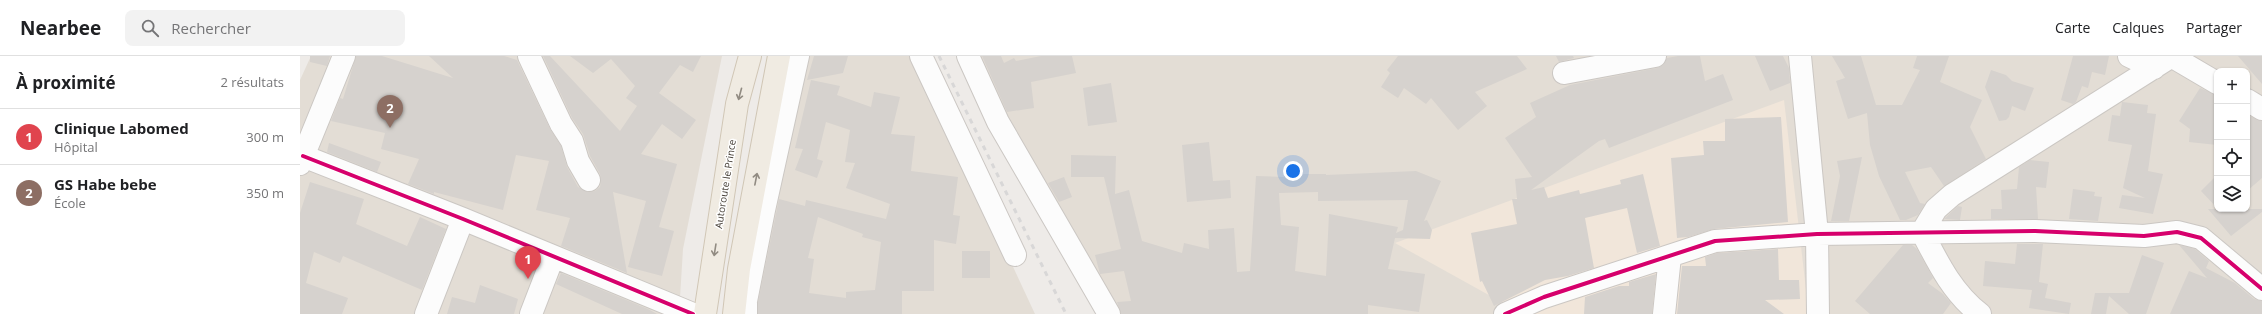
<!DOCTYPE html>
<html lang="fr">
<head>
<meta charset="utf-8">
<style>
	body { margin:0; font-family:"Open Sans",sans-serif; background:#f2f2f2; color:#202124 }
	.controls { position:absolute; right:12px; top:12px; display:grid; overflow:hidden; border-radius:8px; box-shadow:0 1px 3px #0004 }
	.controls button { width:36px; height:36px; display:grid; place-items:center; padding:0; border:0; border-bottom:1px solid #e0e0e0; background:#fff; color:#202124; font:20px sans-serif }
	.you { position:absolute; left:993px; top:115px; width:14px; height:14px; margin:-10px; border:3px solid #fff; border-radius:50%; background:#1a73e8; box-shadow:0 0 0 6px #1a73e833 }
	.badge { display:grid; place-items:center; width:26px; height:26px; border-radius:50%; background:#7f7973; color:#fff; font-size:13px; font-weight:700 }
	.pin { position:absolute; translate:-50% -33px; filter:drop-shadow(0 1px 2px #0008) }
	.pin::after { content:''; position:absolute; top:21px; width:14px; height:12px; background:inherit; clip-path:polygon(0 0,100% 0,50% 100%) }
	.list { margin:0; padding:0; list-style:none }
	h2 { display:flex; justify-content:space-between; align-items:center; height:52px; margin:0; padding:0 16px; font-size:17px }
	h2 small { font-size:13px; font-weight:400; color:#757577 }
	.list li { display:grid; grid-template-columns:26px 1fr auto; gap:12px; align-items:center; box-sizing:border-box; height:56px; padding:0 16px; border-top:1px solid #e0e0e0 }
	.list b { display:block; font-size:15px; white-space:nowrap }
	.list p { margin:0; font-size:13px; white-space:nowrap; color:#757577 }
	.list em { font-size:13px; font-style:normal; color:#757577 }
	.icon { flex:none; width:22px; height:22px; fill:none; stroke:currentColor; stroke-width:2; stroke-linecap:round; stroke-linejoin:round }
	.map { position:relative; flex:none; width:1962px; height:258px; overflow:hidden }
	header { display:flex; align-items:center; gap:24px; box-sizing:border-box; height:56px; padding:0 20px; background:#fff; border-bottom:1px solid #e0e0e0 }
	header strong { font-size:19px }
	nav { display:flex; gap:22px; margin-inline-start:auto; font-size:14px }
	.search { width:280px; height:36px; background:#f2f2f2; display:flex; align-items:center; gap:10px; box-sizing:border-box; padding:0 14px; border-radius:8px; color:#757577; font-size:15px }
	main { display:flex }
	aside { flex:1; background:#fff }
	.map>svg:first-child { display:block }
</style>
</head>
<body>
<header>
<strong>Nearbee</strong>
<div class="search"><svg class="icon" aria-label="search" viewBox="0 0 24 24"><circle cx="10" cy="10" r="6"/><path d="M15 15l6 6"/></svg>Rechercher</div>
<nav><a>Carte</a><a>Calques</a><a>Partager</a></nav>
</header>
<main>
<aside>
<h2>À proximité<small>2 résultats</small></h2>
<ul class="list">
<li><span class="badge" style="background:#e0444e">1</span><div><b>Clinique Labomed</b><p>Hôpital</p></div><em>300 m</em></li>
<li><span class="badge" style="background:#8d6e63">2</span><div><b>GS Habe bebe</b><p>École</p></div><em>350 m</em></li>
</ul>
</aside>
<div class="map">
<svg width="1962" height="258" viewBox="0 0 1962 258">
	<rect width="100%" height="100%" fill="#eeebe8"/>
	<path fill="#e3ddd5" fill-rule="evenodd" d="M11,0h411l-39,193 -4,65h-379v-234z
		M484,0h131l120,258h-298z
		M672,0h1290v258h-1151zM1917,15h30v138h-30z"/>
	<path fill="#f1e6da" d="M1484,44l23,198 -1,16h-283l-128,-71z"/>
	<path fill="#d6d2ce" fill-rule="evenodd" d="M10,0h20l-3,10 -17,-4z
		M56,0h26l71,22 -24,-22h75l13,4 33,69 11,17 6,21 11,20 11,5 6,-1 5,-4 1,-7 -1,-6 -10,-18 -7,-22 -11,-16 -29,-62h7l70,75 17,-25 -11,-8 9,-12 -24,-27 -18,14 -23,-17h131l-8,16 -13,-7 -21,28 37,27 -14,19 -20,-15 -21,30 36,10 -18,63 15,4 -12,45 -34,-9 18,-66 -33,-9 14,81 -66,-27 9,-28 -34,-8 13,-49 -33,-6 -13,55 -69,-18v2l-26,-10 11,-25 -38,-10 4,-16 -54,-12 9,-23 3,1z
		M514,0h34l-5,17 -36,7z
		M682,0h19l3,7 10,-5 2,3 25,-5h31l4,17 -45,9 3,26 -27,4z
		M1098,0h119l10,13 -52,23 12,14 -29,24 -27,-32 -5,6 -22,-16 -6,10 -17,-11 9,-14 -3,-3z
		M1256,0h17l1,2 -15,4z
		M1378,0h22l5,25 18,-7 10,26 -124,48 -4,-9 -6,2 -68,49 13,-3 4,11 31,-8 1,4 41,-10 -1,-4 23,-6 17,72 -23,7 -10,-45 -42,10 9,50 -26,8 -23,4 -51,26 -12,-25 -2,1 -9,-49 46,-9 -5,-25h5l-2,-20 17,-2 -27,-39 31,-21 -6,-14 40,-18 87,-17 6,-3 4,-7z
		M1455,0h28l6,12 1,15 -20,8z
		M1532,0h29l15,49h26l18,-35 -7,-2 4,-12h32l-9,26 42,18 -12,27 16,32 -42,27 -13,-19 -26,5 15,31 5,1 -7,11 -12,5h-6l-21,-44 -9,-31 -3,-32 -19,6 -12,-38 9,-3z
		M1773,0h36l-4,19 -13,-3 -4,16 -6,-2 -6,16 -3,2 -12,-4z
		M1938,0h24v28z
		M1691,14l15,5 6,6 22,7 -9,23 -13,-5 -3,11 -3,3 -7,1 -14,-34z
		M511,24l29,6 -3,9 34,12 3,-15 26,5 -9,37 24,2 -4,35 47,6 -5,38 7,1 -4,28 -22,-4v51h-32v23h-144v-12l21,-103 26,7 1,-6 80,19 4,-15 -44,-16 9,-25 -10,-1 5,-32 -24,-8 -9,37 6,2 -6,17 -22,-8 8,-21 -8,-1zM518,161l45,17 -1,3 19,5 -6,48 -29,2v6l-37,-5 5,-34 -6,-1z
		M811,27l6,39 -29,4 -5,-38z
		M1900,32l17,7v50l-28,-3 1,-13 -11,-8z
		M1822,46l26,3 -1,8 9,1 -8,57 15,3 -10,40 -34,-6 3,-13 23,3 -22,-10 9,-43 -24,-4 4,-26 8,1z
		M1947,59l15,6v57l-15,13z
		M1481,61l7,105 -74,7 -26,8 -11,1 -6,-80 33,-3 -1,-14h22v-22z
		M909,86l4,39 17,-1 1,18 -44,4 -5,-57z
		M29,87l52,19 -4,10 -50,-20z
		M771,99l45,1 -1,38 14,-4 13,51 40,12 2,-10 25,6 -1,-19 26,-2 3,44 13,-1 6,-95 28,1v-3h42v1l90,-4 25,10 -17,40 3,-1 5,10 -2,9 -35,-1 -7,31 37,5 -6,38 -51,-7v9h-247l-4,-12 14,-1 -7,-30 -24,3 -5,-19 26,-6 -17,-72h-33zM1018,136v9l90,-1 -5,30 -7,3 2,-6 -69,-13 -3,62 -31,-5 4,-44 -18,-2 -2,-32z
		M1562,101l-13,64h-18l9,-45 -3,-15z
		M1730,104l19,2 -3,26 -10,-1 2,32h-47v-10h11l-1,-19 16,-1 2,-22z
		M1917,119v33l-16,-17z
		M764,121l8,20 -13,5 -11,-19z
		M10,126l54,17 -8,25 51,22 13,-29 26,12 -24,61 -79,-34 -3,7 -26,-11 -8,31 42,15 -6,16h-42v-101z
		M1773,133l22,3 -1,4 8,1 -4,24 -29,-2z
		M1658,150l4,1 -2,13 -16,-1z
		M1908,153h54v3l-31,24z
		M1717,188h26l-4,38 9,2 -3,14 26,5 -2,11 -40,-6 3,-18 -49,-4 2,-25 30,3z
		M1603,189h9l5,4 16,29 -5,5 15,11 8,9 -8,11h-73l-15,-13z
		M1879,189l16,4 14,12 -3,7 29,15 19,16 8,2v13h-92l19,-43 18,7z
		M1478,193l1,31h20l1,19 -35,1 19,14h-107l5,-48h24l-1,-9 12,-4z
		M662,195h28v27h-28z
		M1842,199l22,8 -18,51h-17l-20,-18 -3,18h-15l4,-21h34z
		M261,217l87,36 9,5h-35l-66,-30z
		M1356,218l-4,40h-68l1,-17 34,-11h10v-4z
		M180,229l38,14 -4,15h-67l5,-17 23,6z"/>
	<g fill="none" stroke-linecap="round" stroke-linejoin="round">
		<defs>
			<path id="minor" d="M229,0l32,68 11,17 6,20 11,19
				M621,0l94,199
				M668,0l30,66 111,192
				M1500,0l17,178 1,80
				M1829,0l25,12
				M1871,0l46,27
				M1264,17l91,-17
				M1947,44l15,9
				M3,100l160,63 230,95
				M0,108l44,-108
				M126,258l37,-95
				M231,258l22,-57
				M446,258v-13l18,-91 34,-154
				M1205,258l39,-17 171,-56 102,-7 218,-3 109,5 33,-4 24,6 61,51
				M1364,258l6,-58
				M1680,258c-28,-22 -42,-51 -58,-82l14,-23 16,-14 220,-139"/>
			<path id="major" d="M405,258l32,-210 13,-48
				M434,258l5,-45 40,-213"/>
		</defs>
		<use href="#minor" stroke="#cbc7c3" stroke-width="24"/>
		<use href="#major" stroke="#d0c6b5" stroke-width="24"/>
		<use href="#minor" stroke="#fcfcfc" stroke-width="22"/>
		<use href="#major" stroke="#f0ebe2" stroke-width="22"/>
		<path stroke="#d8d7d7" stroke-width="3" stroke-dasharray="5 5" stroke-linecap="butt" d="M639,0l127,258"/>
		<defs>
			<path id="cycleway" d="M3,100l160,63 230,95
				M1205,258l39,-17 171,-56 102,-7 218,-3 109,5 33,-4 24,6 61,51"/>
		</defs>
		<use href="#cycleway" stroke="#fff" stroke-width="6"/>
		<use href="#cycleway" stroke="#d6006c" stroke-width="4"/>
	</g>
	<defs><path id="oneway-shaft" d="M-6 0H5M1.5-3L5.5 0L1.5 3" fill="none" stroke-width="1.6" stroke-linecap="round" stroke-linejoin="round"/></defs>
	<g stroke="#918b82">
		<use href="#oneway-shaft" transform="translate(440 38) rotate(105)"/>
		<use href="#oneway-shaft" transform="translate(456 123) rotate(-79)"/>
		<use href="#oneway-shaft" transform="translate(415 194) rotate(99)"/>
	</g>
	<g text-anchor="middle" stroke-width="3" stroke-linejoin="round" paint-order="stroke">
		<g font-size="10" fill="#433c34" stroke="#fff">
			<text transform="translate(425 128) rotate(-81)" y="4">Autoroute le Prince</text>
		</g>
	</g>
</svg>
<div class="controls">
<button>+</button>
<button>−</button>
<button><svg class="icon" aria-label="locate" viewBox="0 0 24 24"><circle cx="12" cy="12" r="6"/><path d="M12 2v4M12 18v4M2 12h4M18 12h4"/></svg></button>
<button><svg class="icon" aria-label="layers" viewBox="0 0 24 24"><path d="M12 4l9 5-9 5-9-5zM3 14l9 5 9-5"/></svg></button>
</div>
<div class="you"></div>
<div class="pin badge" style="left:228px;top:223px;background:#e0444e">1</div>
<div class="pin badge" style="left:90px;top:72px;background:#8d6e63">2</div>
</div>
</main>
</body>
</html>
